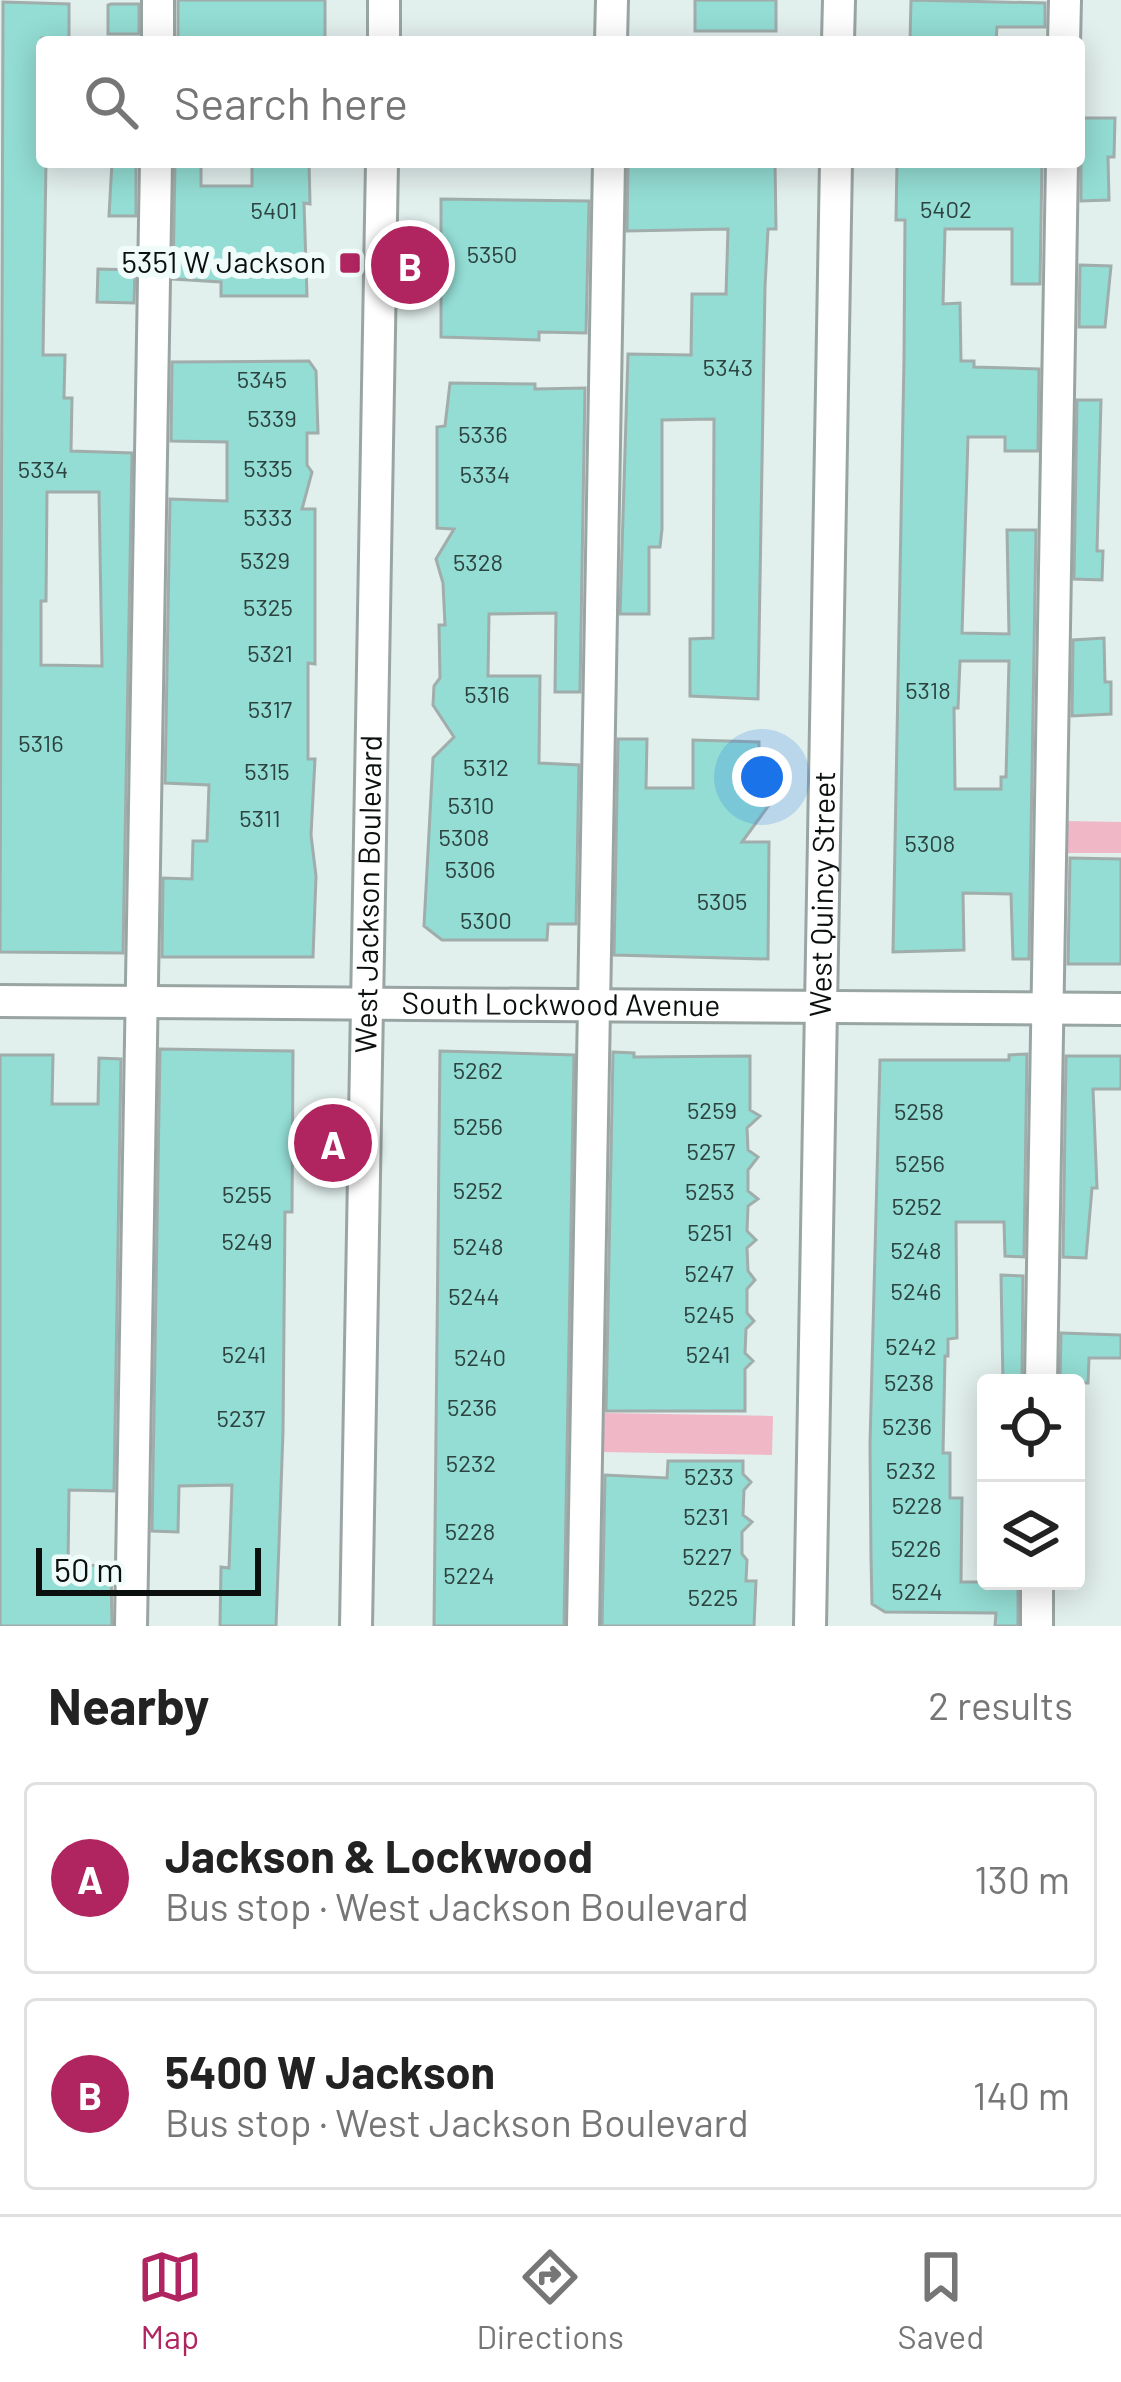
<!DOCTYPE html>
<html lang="en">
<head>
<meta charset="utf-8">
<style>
	body { margin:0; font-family:Barlow,sans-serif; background:#f2f2f2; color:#222 }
	.controls { position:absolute; right:36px; bottom:36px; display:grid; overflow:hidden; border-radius:12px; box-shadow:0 6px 30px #0003 }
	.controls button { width:108px; height:108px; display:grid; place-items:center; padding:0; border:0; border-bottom:3px solid #e0e0e0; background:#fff; color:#222; font:60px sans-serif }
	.scale { position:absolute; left:36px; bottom:30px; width:225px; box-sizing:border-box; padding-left:12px; border:6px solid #0b100f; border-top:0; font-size:33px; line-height:42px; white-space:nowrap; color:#0b100f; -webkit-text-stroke:9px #effcfa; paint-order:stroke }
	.you { position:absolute; left:762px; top:777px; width:42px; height:42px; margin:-30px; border:9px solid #fff; border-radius:50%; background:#1a73e8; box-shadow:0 0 0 18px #1a73e833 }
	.badge { display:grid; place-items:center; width:78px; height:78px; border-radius:50%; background:#b0245f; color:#fff; font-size:39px; font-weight:700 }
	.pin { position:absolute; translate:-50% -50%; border:6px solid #fff; box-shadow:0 3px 12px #0006 }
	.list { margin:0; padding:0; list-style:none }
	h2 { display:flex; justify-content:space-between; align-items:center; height:156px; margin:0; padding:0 48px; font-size:51px }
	h2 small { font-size:39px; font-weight:400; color:#767676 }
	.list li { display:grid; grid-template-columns:78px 1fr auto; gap:36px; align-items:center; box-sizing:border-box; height:192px; margin:0 24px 24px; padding:0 24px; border:3px solid #e0e0e0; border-radius:12px }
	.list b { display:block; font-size:45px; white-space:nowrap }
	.list p { margin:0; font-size:39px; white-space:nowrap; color:#767676 }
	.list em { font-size:39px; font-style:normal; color:#767676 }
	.icon { flex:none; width:66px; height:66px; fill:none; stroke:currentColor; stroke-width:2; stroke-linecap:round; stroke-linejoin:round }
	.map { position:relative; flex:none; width:1121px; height:1626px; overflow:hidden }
	.search { position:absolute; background:#fff; box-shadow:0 6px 30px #0003; left:36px; right:36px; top:36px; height:132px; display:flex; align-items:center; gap:30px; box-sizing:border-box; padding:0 42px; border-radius:12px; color:#767676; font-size:45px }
	.sheet { height:588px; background:#fff }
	nav { display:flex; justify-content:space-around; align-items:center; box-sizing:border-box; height:168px; border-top:3px solid #e0e0e0; background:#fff; font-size:33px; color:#767676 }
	nav a { display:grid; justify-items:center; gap:6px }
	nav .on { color:#b0245f }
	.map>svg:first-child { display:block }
</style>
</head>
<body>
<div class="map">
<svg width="1121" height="1626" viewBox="0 0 1121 1626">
	<rect width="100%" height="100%" fill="#e1efed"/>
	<path fill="#f0b7c6" d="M1066,821l55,1v31h-55z
		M603,1413l170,3 -1,39 -170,-3z"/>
	<path fill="#93ddd4" stroke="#a0adab" stroke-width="3" fill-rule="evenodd" d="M178,0h147v42h-147z
		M695,0h81v31h-81z
		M911,0l134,3v24h-48l-1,15h-86z
		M3,2l66,2v35l-27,-1v124h4l-3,193h22l-1,43h8l-1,53 61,2 -9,500 -123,-1zM47,492h52l3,174 -61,-1v-64h5z
		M111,4h28v30h-31v-29z
		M1081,118h34l-1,39h-6l1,43 -28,1z
		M112,162h24v54h-27z
		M175,162h26v24h51v-21l57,-3 1,42 -6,-1 3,93h-86v-14l-48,-3z
		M628,162h147l1,67h-8l-3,58 -7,412 -68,-3v-57l23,-1 1,-219 -52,1v109l-2,18h-11v67h-29l8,-260 63,1 1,-61h34l2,-65 -101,2z
		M897,162h145l-2,122h-28v-55h-67l-2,75 17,-1 1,58h13v6l65,2 -1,82h-33v-14h-37l-6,196 47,1 -2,-104h29l-7,429h-16l-2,-65 -48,-1 1,57 -71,2 11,-593 1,-139h-9zM960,661h49l-3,116h-5v12h-46l-1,-81h4z
		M441,199l148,2 -3,132 -47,-1v8l-98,-3z
		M1080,265l31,1 -6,61h-26z
		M98,269l37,1 -1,33 -37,-1z
		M309,361l7,10 2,62h-11v32l5,7 -10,37h13v155l-7,-1v96h7l-4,76 5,41 -3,81h-151l1,-79 29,1 1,-38h14l2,-56 -44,-2 5,-284 57,2v-59l-56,-1 1,-79z
		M450,383l85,1v5l50,-1 -5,304h-25l1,-79 -67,1 -1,62h52l-1,87 40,2 -3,159h-28l-1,16h-105l-18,-14 9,-168 21,-21 -21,-32 1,-19 6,-8 -1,-53h6l-2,-42 -7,-24 18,-30 -17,-1v-101l8,-1z
		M1077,400h24l-4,151h6l-1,29 -28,-1z
		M1104,638l1,44h6v32l-39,2 1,-76z
		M618,739h29l-1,49h47v-48l66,2v46l10,1v16l-27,37h27l-1,117 -154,-4z
		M1070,858l51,1v105h-53z
		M160,1049l133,2 -1,161h-7l-2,220 -7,194h-56l1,-59 8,1 3,-83 -53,1 -1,46 -26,-1z
		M440,1051l134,4 -10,571h-130z
		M613,1052l21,1v4l116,-1v54l10,6 -13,12 1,22 10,7 -10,13v21l10,8 -10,7 -1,25 9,9 -9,8 1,23 7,9 -8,9v24l7,8 -8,8 -1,24 8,8 -8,8v42h-139z
		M1027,1054l-3,203 -19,-1 -1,-34h-48l1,116 -9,1v17h-3l-2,97h7v45h12l-1,84h57v44h-23l1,-13 -111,-1 -13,-8 -1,-46 -1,-114 10,-384h129v-5z
		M0,1055h53l-1,49h46l1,-46 22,1 -7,432 -45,-1 -1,76 43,-1 1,61h-112z
		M1066,1056h55v33h-28l4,99h-5l-6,70 -23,-1z
		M1001,1275l22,1 -1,107h-19z
		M1061,1333l60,2v23h-32l-1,25h-28z
		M668,1461h75v13l8,8 -7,8 -1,25 9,7 -10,10v22l5,6 -1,21h10l-2,45h-152l3,-151 62,3z"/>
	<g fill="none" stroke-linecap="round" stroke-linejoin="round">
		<defs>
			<g id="minor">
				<path d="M158,42v-42"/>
				<path d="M384,42v-42"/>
				<path d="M611,42l1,-42"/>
				<path d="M838,42l1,-42"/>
				<path d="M1064,42l1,-42"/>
				<path id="s1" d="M0,1001l1121,8"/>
				<path d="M1041,1383l21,-1221"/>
				<path d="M131,1626l25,-1464"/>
				<path id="s2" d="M356,1626l26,-1464"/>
				<path d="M583,1626l26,-1464"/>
				<path id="s3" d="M810,1626l26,-1464"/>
				<path d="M1037,1626v-45"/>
			</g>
		</defs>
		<use href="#minor" stroke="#99a5a3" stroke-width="36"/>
		<use href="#minor" stroke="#fff" stroke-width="30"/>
	</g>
	<rect fill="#b0245f" stroke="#effcfa" stroke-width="4.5" x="338" y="251" width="24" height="24" rx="6"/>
	<g text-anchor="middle" stroke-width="12" stroke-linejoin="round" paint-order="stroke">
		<g font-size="24" fill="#2d4340">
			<text x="946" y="218">5402</text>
			<text x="274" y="219">5401</text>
			<text x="492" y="263">5350</text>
			<text x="728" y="376">5343</text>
			<text x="262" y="388">5345</text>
			<text x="272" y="427">5339</text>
			<text x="483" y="443">5336</text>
			<text x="268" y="477">5335</text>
			<text x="43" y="478">5334</text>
			<text x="485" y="483">5334</text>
			<text x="268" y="526">5333</text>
			<text x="265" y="569">5329</text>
			<text x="478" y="571">5328</text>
			<text x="268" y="616">5325</text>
			<text x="270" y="662">5321</text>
			<text x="928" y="699">5318</text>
			<text x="487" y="703">5316</text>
			<text x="270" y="718">5317</text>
			<text x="41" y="752">5316</text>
			<text x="486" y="776">5312</text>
			<text x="267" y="780">5315</text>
			<text x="471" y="814">5310</text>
			<text x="260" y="827">5311</text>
			<text x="464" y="846">5308</text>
			<text x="930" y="852">5308</text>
			<text x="470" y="878">5306</text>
			<text x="722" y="910">5305</text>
			<text x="486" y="929">5300</text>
			<text x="478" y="1079">5262</text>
			<text x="712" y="1119">5259</text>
			<text x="919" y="1120">5258</text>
			<text x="478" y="1135">5256</text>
			<text x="711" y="1160">5257</text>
			<text x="920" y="1172">5256</text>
			<text x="478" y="1199">5252</text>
			<text x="710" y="1200">5253</text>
			<text x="247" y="1203">5255</text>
			<text x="917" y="1215">5252</text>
			<text x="710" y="1241">5251</text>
			<text x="247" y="1250">5249</text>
			<text x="478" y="1255">5248</text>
			<text x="916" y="1259">5248</text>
			<text x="709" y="1282">5247</text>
			<text x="916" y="1300">5246</text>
			<text x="474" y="1305">5244</text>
			<text x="709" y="1323">5245</text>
			<text x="911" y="1355">5242</text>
			<text x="244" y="1363">5241</text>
			<text x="708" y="1363">5241</text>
			<text x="480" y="1366">5240</text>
			<text x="909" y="1391">5238</text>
			<text x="472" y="1416">5236</text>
			<text x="241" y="1427">5237</text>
			<text x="907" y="1435">5236</text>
			<text x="471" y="1472">5232</text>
			<text x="911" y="1479">5232</text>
			<text x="709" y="1485">5233</text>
			<text x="917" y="1514">5228</text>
			<text x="706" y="1525">5231</text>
			<text x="470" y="1540">5228</text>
			<text x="916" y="1557">5226</text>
			<text x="707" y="1565">5227</text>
			<text x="469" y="1584">5224</text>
			<text x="917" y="1600">5224</text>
			<text x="713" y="1606">5225</text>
		</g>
		<g font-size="30" fill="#0b100f" stroke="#effcfa" text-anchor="end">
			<text x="326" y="273">5351 W Jackson</text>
		</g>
		<g font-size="30" fill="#0b100f" stroke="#effcfa">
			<text dy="10" stroke="none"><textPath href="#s2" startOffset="732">West Jackson Boulevard</textPath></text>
			<text dy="10" stroke="none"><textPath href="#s3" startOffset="732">West Quincy Street</textPath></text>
			<text dy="10" stroke="none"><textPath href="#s1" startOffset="561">South Lockwood Avenue</textPath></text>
		</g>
	</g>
</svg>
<div class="controls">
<button><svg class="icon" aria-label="locate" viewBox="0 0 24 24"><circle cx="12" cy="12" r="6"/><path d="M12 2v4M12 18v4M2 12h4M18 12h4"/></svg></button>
<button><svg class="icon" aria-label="layers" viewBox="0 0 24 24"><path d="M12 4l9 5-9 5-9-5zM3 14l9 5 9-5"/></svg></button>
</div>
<div class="scale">50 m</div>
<div class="you"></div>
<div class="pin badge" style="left:333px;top:1143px">A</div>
<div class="pin badge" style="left:410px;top:265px">B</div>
<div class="search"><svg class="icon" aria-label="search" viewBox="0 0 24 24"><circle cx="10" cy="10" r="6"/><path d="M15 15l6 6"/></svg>Search here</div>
</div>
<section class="sheet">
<h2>Nearby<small>2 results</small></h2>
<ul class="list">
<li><span class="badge">A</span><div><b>Jackson &amp; Lockwood</b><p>Bus stop · West Jackson Boulevard</p></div><em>130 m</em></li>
<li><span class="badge">B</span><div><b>5400 W Jackson</b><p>Bus stop · West Jackson Boulevard</p></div><em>140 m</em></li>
</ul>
</section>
<nav>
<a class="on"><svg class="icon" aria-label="map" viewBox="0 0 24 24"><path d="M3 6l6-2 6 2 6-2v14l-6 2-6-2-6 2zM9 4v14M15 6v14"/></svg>Map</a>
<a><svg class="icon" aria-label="directions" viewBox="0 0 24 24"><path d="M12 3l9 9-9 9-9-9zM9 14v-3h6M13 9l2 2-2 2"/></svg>Directions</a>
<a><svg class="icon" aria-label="saved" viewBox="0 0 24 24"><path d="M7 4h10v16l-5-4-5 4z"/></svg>Saved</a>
</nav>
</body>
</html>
